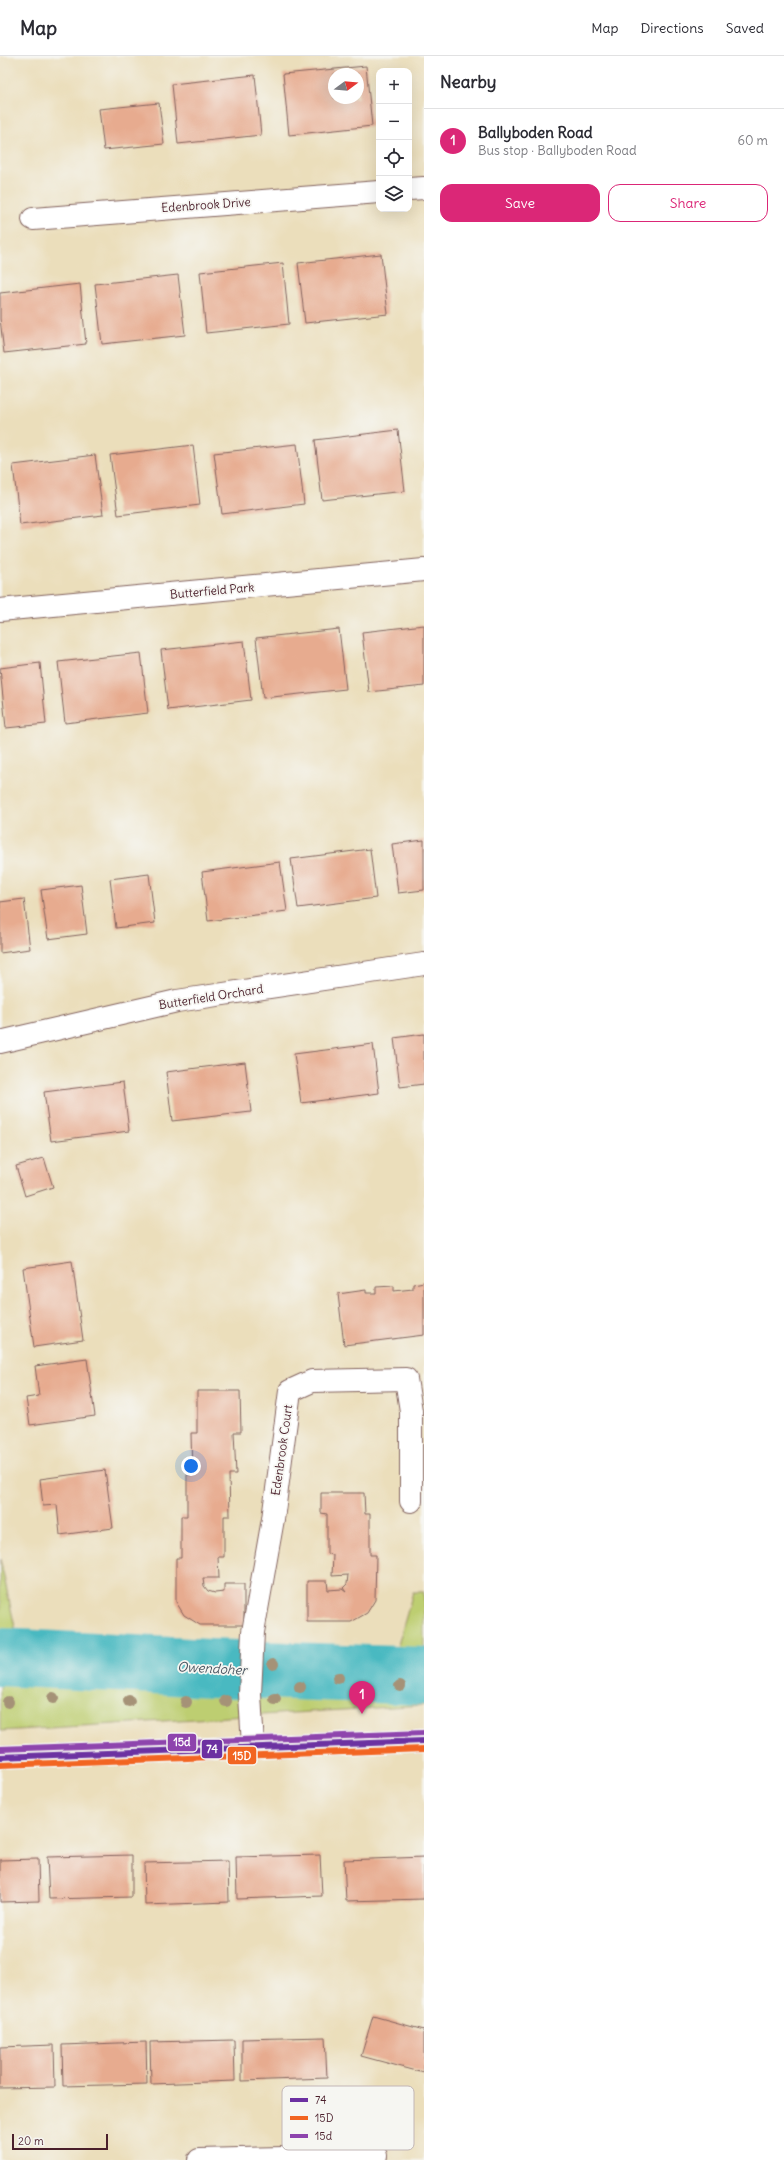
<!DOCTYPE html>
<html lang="en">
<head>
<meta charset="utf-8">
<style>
	body { margin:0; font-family:Delius,sans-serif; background:#f7f7f7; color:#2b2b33 }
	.controls { position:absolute; right:12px; top:12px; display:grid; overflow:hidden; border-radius:8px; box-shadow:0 4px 16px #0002 }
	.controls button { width:36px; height:36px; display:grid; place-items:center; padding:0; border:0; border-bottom:1px solid #e1e1e2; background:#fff; color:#2b2b33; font:20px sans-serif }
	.compass { position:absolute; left:328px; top:12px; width:36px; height:36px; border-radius:50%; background:#fff; box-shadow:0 4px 16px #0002; rotate:74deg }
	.scale { position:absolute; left:12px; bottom:10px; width:96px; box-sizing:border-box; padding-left:4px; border:2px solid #4a1f2b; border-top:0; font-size:11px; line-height:14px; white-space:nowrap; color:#4a1f2b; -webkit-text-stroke:3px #f6f6f2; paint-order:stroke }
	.you { position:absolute; left:191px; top:1410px; width:14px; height:14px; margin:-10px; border:3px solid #fff; border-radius:50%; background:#1a73e8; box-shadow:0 0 0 6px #1a73e833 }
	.badge { display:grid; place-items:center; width:26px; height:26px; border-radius:50%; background:#db2777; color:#fff; font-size:13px; font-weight:700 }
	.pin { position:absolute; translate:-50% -33px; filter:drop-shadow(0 1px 2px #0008) }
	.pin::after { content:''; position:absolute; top:21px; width:14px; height:12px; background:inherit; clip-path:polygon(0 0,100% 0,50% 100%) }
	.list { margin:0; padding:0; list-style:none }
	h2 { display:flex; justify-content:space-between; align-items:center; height:52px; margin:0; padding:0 16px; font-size:17px }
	h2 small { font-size:13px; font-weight:400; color:#7c7c81 }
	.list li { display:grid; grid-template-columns:26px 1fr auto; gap:12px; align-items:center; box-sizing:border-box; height:64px; padding:0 16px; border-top:1px solid #e1e1e2 }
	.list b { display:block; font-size:15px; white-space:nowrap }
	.list p { margin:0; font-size:13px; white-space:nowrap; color:#7c7c81 }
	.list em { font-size:13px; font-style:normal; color:#7c7c81 }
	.actions { display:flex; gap:8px; padding:12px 16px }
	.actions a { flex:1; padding:9px 0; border:1px solid #db2777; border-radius:12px; text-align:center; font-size:14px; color:#db2777 }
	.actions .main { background:#db2777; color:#fff }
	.icon { flex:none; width:22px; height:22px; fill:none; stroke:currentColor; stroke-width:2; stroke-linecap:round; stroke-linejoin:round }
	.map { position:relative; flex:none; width:424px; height:2104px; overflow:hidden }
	header { display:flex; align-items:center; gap:24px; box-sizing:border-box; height:56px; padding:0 20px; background:#fff; border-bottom:1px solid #e1e1e2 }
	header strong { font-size:19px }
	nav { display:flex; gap:22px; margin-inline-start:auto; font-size:14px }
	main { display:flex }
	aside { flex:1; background:#fff }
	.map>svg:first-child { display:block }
</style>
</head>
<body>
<header>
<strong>Map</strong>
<nav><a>Map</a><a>Directions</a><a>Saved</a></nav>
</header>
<main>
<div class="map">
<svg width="424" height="2104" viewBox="0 0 424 2104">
	<rect width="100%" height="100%" fill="#f6f6f2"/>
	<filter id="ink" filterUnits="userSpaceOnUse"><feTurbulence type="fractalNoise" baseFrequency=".025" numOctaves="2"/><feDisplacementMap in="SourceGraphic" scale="8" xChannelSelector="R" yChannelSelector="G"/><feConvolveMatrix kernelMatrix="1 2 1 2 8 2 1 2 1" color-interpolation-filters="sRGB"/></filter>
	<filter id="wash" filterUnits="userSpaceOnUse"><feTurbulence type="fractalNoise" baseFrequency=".012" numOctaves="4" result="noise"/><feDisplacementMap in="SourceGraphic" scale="16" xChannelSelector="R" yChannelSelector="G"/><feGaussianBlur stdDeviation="0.9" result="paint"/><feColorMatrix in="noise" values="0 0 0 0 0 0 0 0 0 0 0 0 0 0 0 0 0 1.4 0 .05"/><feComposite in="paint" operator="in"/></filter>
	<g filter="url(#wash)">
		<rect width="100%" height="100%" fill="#ebdebb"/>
		<path fill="#bdce71" stroke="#84764e" d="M0,1503l22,100 229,11 2,-26 143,8 17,-60h11v113l-424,26z"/>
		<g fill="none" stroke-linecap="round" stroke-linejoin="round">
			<path stroke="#4ab9c1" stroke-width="58" d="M0,1601l210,11 214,8"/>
		</g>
		<g id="blocks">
			<path fill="#e7ab8f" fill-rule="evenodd" d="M366,10l6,60 -83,9 -6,-61zM334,18h24v24h-24z
				M255,19l6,60 -83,9 -6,-60z
				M159,47l5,41 -60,6 -5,-41z
				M381,198l7,60 -83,9 -7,-60z
				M283,207l6,61 -83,9 -6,-61z
				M178,219l7,60 -83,9 -7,-60z
				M80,228l6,60 -82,9 -4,-34v-26z
				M398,374l7,61 -83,9 -7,-60z
				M297,388l7,60 -82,10 -8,-61z
				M193,389l7,60 -82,10 -8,-60z
				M95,399l8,60 -83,10 -7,-60z
				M424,569v61l-55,6 -7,-60z
				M339,573l7,60 -83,9 -7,-60z
				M244,585l7,59 -83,10 -7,-60z
				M141,597l7,60 -83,10 -7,-61z
				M40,607l6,61 -40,4 -6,-60z
				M424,784v50l-26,3 -6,-49z
				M370,793l6,49 -78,10 -7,-49z
				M280,806l7,49 -79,10 -6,-49z
				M149,818l6,49 -39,5 -6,-49z
				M81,829l6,49 -39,5 -7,-49z
				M24,843l6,50 -30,4v-51z
				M424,978v50l-24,3 -6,-49z
				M373,988l6,49 -78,10 -7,-49z
				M245,1006l6,50 -79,9 -6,-49z
				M123,1026l6,49 -78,10 -7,-49z
				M44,1102l9,29 -28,9 -9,-30z
				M72,1205l11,79 -49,7 -11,-79z
				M424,1226v53l-80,10 -6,-51 28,-4v3h10v-6l18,-1v5l19,-2v-5z
				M87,1303l8,57 -65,9 -4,-27 13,-2 -4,-30z
				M197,1335h43l1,41h-7l2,42h-7l1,42h-6v41h-6l1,21h-16l1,8 4,5 7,2 9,-1v-8h20v41h-44l-16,-10 -8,-13v-44h5v-42h6v-41h5l-1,-42h6z
				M105,1414l8,58 -53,7 -3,-30 -14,1 -3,-27z
				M321,1437h43l1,21h5v41h6l-1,45 -8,13 -16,9h-44v-41h20l1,9 14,-1 4,3 -3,-4 4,-4 1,-9 -16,1 1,-21 -6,-1v-40l-6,-1z
				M132,1799v42l-83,2 -2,-42z
				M320,1799l2,41 -85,3 -1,-42z
				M424,1801v42l-78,2 -2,-41z
				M38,1803l1,42 -39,1v-42z
				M228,1805l1,41 -84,3 -1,-42z
				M373,1960l51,14v43l-63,-17z
				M325,1981l2,41 -85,3v-42z
				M234,1984l1,41 -84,3 -1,-42z
				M146,1986l1,42 -84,2 -1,-41z
				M54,1989l1,42 -55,1v-41z"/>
		</g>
	</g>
	<g filter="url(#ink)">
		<use href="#blocks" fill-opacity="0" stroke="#82625d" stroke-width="1"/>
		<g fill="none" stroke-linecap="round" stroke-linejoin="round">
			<defs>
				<path id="street" d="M409,133l15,-1
					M33,163l346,-27
					M0,554l424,-40
					M0,986l177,-41 247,-37
					M253,1691l-3,-53 3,-62 20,-113 17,-128 22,-10 94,-2 5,32v90
					M199,2104l177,-4"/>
				<path id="secondary" d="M0,1701l424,-16"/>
			</defs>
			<use href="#street" stroke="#82625d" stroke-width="24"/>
			<use href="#secondary" stroke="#82625d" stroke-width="24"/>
			<use href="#street" stroke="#fff" stroke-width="22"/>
			<use href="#secondary" stroke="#fff" stroke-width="22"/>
			<defs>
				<path id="bus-1" d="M0,1701l424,-16"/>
				<path id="bus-2" d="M0,1709l424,-16"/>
				<path id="bus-3" d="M0,1693l424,-16"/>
			</defs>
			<use href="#bus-1" stroke="#f6f6f2" stroke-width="9"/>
			<use href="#bus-2" stroke="#f6f6f2" stroke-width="9"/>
			<use href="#bus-3" stroke="#f6f6f2" stroke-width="9"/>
			<use href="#bus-1" stroke="#6c30a1" stroke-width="6"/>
			<use href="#bus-2" stroke="#f26522" stroke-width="6"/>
			<use href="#bus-3" stroke="#8e44ad" stroke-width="6"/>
		</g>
		<g fill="#a59277">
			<circle cx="273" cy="1608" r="6"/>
			<circle cx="338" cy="1622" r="6"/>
			<circle cx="400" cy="1630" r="6"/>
			<circle cx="300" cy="1631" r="6"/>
			<circle cx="53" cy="1642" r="6"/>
			<circle cx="275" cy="1643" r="6"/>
			<circle cx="129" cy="1645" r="6"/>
			<circle cx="226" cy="1645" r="6"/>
			<circle cx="360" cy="1645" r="6"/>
			<circle cx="8" cy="1646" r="6"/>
			<circle cx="186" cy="1646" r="6"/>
		</g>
	</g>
	<g text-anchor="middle" stroke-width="3.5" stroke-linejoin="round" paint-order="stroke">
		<g font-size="12" fill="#4a1f2b" stroke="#f6f6f2">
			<text transform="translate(206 149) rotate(-4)" y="4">Edenbrook Drive</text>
			<text transform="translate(212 535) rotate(-5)" y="4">Butterfield Park</text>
			<text transform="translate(211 941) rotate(-9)" y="4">Butterfield Orchard</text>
			<text transform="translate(282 1394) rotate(-82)" y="4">Edenbrook Court</text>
		</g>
		<g font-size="13" font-style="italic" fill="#4a5560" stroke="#f6f6f2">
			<text transform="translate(212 1612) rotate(3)" y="5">Owendoher</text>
		</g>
	</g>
	<rect x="282" y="2030" width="132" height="64" rx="6" fill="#f6f6f2" stroke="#c2b6b6" stroke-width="1"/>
	<rect x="290" y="2042" width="18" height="4" fill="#6c30a1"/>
	<rect x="290" y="2060" width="18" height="4" fill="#f26522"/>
	<rect x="290" y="2078" width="18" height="4" fill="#8e44ad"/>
	<g font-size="11" fill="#4a1f2b">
		<text x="315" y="2048">74</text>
		<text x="315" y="2066">15D</text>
		<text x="315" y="2084">15d</text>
	</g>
	<g stroke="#f6f6f2" stroke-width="1.5">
		<rect x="167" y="1677" width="30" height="19" rx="4" fill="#8e44ad"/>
		<rect x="201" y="1683" width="22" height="20" rx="4" fill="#6c30a1"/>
		<rect x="227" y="1690" width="30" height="19" rx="4" fill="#f26522"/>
	</g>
	<g font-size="11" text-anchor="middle" font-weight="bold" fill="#fff">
		<text x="182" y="1690">15d</text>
		<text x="212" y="1697">74</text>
		<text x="242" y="1704">15D</text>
	</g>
</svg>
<div class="controls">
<button>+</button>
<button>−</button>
<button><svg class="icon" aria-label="locate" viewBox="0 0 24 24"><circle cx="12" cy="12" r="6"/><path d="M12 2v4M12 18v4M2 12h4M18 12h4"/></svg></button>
<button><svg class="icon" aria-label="layers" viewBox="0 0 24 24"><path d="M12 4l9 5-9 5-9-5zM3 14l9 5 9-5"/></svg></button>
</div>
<svg class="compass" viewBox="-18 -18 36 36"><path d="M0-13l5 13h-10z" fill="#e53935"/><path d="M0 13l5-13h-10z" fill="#7c7c81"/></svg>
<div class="scale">20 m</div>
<div class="you"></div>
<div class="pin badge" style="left:362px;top:1658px">1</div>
</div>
<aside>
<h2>Nearby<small></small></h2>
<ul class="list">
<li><span class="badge">1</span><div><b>Ballyboden Road</b><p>Bus stop · Ballyboden Road</p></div><em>60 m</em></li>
</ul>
<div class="actions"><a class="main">Save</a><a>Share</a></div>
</aside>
</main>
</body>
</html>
